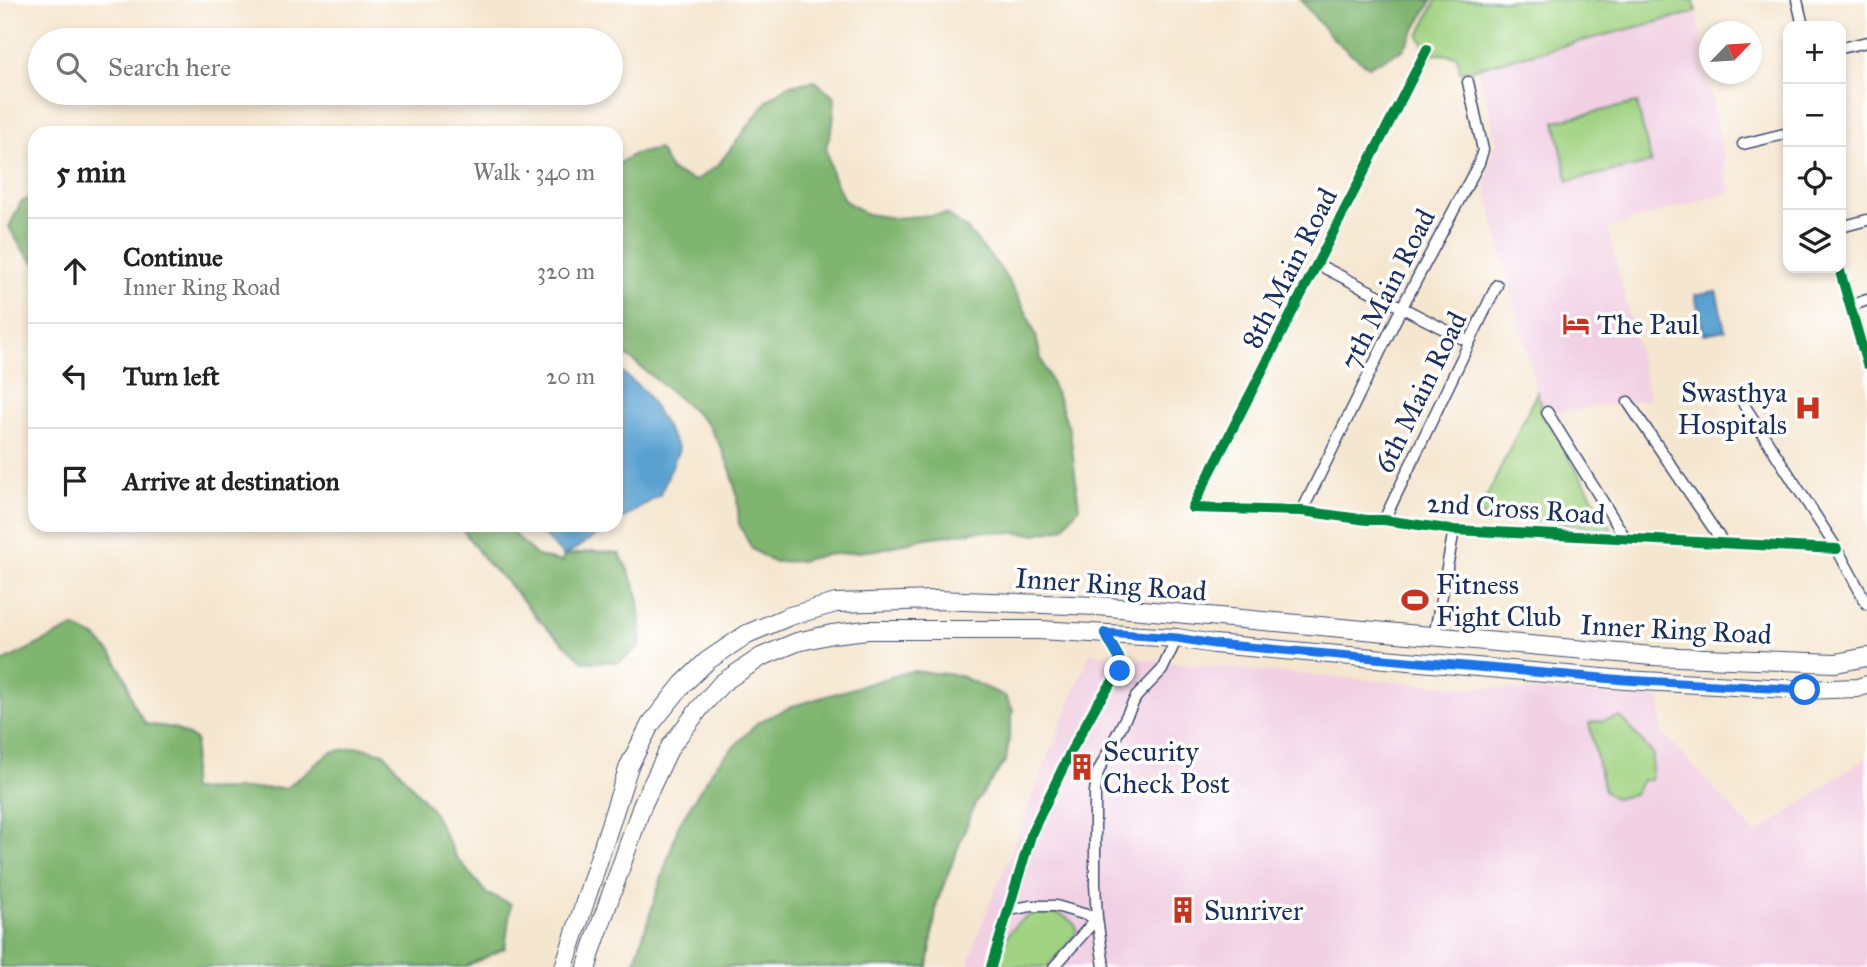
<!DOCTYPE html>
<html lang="en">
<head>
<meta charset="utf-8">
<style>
	body { margin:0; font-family:"IM FELL Great Primer",serif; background:#f2f2f2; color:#222 }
	.controls { position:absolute; right:21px; top:21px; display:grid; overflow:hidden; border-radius:14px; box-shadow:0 4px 10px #0003 }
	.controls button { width:63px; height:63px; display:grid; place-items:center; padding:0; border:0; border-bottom:2px solid #e0e0e0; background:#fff; color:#222; font:35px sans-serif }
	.compass { position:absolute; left:1699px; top:21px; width:63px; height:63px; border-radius:50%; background:#fff; box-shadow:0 4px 10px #0003; rotate:65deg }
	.stop { position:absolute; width:21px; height:21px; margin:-16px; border:5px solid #1a73e8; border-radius:50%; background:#fff }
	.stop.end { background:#1a73e8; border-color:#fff; box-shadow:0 2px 7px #0008 }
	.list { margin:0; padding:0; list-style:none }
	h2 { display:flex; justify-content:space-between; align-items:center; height:91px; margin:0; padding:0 28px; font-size:30px }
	h2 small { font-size:23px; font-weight:400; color:#767676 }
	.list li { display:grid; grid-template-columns:46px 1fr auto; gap:21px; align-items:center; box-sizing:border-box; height:105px; padding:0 28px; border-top:2px solid #e0e0e0 }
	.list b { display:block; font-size:26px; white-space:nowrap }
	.list p { margin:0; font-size:23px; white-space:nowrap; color:#767676 }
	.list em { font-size:23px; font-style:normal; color:#767676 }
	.icon { flex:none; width:38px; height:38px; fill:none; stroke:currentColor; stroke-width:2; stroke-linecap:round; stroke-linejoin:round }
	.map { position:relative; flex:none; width:1867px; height:967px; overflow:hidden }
	.search { position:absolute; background:#fff; box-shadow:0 4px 10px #0003; left:28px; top:28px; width:595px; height:77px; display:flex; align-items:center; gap:18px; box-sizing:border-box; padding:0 24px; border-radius:38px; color:#767676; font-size:26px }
	.panel { position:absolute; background:#fff; box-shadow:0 4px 10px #0003; left:28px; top:126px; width:595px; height:406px; border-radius:21px }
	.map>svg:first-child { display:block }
</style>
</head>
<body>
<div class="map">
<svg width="1867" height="967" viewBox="0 0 1867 967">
	<rect width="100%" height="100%" fill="#fff"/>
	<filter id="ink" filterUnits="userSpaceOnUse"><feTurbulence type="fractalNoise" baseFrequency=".0143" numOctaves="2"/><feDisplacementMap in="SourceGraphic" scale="14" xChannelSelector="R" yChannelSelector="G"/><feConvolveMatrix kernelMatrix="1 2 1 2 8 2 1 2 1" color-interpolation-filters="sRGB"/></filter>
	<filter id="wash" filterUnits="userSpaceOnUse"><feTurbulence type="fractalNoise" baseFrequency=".00686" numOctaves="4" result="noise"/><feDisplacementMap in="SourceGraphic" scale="28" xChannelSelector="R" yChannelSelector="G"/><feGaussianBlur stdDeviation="1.57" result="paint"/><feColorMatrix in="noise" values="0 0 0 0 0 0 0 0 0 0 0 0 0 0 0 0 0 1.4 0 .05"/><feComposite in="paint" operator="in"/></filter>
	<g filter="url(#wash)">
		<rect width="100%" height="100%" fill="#f5e6cf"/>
		<path fill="#f1d0e3" d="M1696,12l34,180 -122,36 42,171 -107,15 -41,-157 -17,-76 12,-41 -19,-73z
			M1090,653l106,12 208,18 256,15 2,34 94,102 111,-77v210h-899l10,-33z"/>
		<path fill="#a1d382" stroke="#5e8170" stroke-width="2" d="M1436,0h258l2,12 -236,60 -3,-16 -28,-3 -10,-17z
			M1637,103l14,60 -83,18 -13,-60z
			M1537,392l6,22 69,115 -134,-14z
			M1620,717l33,37 -2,25 -9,2 -8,13 -18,5 -12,-8 -15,-68z
			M1042,912c13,0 26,3 34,15v7l-29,33h-48c2,-27 14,-50 43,-55z"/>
		<path fill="#80b570" stroke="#4e7267" stroke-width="2" d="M1301,0h131l-29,50 -34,16c-32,-20 -45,-36 -68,-66z
			M815,81l20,16 -2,27 -7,23 6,27 12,26 22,14 28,4 52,-4 20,14 34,40 14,22 12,22 10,24 5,23 21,49 8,24 9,75 -16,21 -27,6 -57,-3 -53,7 -49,12 -52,5 -26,6 -26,1 -21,-13 -13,-25 -2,-27 -6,-26 -10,-24 -13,-22 -20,-19 -63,-52 -9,-2v-187l18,-11 25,-5 12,22 24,10 23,-16 50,-65 21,-15z
			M35,196v67l-13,-14 -13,-22 12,-25z
			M459,525h47l13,14 18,17 25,6 2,-6 29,-5 26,2c21,37 23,51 21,93l-20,16h-36l-43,-40 -35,-41 -19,-18z
			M73,627l24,11 17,19 12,22 7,25 13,20 28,4 22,12 -6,50 96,-2 45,-36 28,-5 25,6 48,57 24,47 31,37 24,10 -6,44 -40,19h-465v-304z
			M911,671l47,4 47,21 8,14 -7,50 -31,44 -38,98 -9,65h-295l46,-143 36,-58 43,-44 35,-16z"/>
		<path fill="#59a1d0" stroke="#3a6897" stroke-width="2" d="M1716,291l9,39 -21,4 -9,-39z
			M616,367l29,25 34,57 -19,46 -44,28z
			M533,525h80l-49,31z"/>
	</g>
	<g filter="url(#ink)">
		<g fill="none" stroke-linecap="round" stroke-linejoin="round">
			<defs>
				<path id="street" d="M1797,0l6,26
					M1841,48l26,-6
					M1427,49l-235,459 110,3 65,9h17l70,10 383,19
					M1743,144l45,-11
					M1841,227l26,-7
					M1317,264l152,78
					M1839,268l28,96
					M1850,306l17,-6
					M1628,402l96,142
					M1744,405l93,144 30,55
					M1547,412l79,127
					M1302,511l100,-204 77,-144 4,-13 -15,-68
					M1384,520l113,-235
					M1434,637l20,-107
					M1009,910l22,-4h25l41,12 -43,49
					M991,967l41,-135 39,-81 26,-47 23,-33 -1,-13 -14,-25
					M1104,967l-7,-49 -2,-34v-92l3,-20 38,-75 26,-27 15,-32"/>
				<path id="primary" d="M564,967l65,-201 21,-41 33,-41 24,-23 40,-27 43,-18 46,-13 100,-3 162,6 554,50 184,7 31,-6
					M587,967l5,-18 50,-143 28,-59 30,-39 22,-25 39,-26 36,-15 35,-8 35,-4h172l138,8 37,6 411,36 180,10 52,-2 10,-3"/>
			</defs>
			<use href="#street" stroke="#3c4a6f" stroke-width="13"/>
			<use href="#primary" stroke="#3c4a6f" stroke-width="20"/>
			<use href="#street" stroke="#fff" stroke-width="10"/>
			<use href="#primary" stroke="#fff" stroke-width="18"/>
			<defs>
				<path id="cycleway" d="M1427,49l-235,459 110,3 65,9h17l70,10 383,19
					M1839,268l28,96
					M991,967l41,-135 39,-81 26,-47 23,-33 -1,-13 -14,-25"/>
			</defs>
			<use href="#cycleway" stroke="#fff" stroke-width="15"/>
			<use href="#cycleway" stroke="#00873e" stroke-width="10"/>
		</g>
	</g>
	<g fill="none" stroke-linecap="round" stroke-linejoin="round" filter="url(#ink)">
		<path stroke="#1a73e8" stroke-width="9" d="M1120,671l-1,-13 -14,-25 72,5 37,6 411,36 180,10"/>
	</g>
	<defs>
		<symbol id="hotel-bare" viewBox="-9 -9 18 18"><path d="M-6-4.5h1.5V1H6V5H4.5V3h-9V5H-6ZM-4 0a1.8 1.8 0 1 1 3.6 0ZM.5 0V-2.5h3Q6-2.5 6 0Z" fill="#c8321e" stroke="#fff" stroke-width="2.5" paint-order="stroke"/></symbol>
		<symbol id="hospital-bare" viewBox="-9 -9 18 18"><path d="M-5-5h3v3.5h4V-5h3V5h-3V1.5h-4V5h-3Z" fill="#c8321e" stroke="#fff" stroke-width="2.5" paint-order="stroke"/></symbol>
		<symbol id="stadium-bare" viewBox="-9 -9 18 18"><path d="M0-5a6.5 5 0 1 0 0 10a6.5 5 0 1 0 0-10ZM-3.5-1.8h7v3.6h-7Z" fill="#c8321e" stroke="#fff" stroke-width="2.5" paint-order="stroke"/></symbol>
		<symbol id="building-bare" viewBox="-9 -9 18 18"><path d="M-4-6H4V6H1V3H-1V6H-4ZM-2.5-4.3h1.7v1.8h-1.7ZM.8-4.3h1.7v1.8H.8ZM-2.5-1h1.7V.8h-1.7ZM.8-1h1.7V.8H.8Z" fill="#c8321e" stroke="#fff" stroke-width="2.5" paint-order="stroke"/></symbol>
	</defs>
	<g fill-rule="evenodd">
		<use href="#hotel-bare" x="1557" y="305" width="38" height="38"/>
		<use href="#hospital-bare" x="1789" y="389" width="38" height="38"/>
		<use href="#stadium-bare" x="1396" y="581" width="38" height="38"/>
		<use href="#building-bare" x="1063" y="748" width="38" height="38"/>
		<use href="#building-bare" x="1164" y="891" width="38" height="38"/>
	</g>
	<g text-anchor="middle" stroke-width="7" stroke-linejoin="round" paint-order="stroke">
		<g font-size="28" fill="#1b2f5e" stroke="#fff">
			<text transform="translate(1289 268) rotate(-63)" y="10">8th Main Road</text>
			<text transform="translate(1387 289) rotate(-63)" y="10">7th Main Road</text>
			<text transform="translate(1420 392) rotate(-64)" y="10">6th Main Road</text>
			<text transform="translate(1516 508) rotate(4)" y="10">2nd Cross Road</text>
			<text transform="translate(1111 584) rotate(4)" y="10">Inner Ring Road</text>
			<text transform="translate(1676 629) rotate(3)" y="10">Inner Ring Road</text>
		</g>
		<g font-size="28" fill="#1b2f5e" stroke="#fff" text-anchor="start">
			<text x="1597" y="334">The Paul</text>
			<text x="1787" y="402" text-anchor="end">Swasthya<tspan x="1787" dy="32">Hospitals</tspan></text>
			<text x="1436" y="594">Fitness<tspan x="1436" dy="32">Fight Club</tspan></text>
			<text x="1103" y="761">Security<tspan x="1103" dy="32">Check Post</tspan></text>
			<text x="1204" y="920">Sunriver</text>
		</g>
	</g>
</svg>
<div class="controls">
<button>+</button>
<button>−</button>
<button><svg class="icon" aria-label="locate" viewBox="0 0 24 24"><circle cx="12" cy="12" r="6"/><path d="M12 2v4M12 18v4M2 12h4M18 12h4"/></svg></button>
<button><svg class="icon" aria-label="layers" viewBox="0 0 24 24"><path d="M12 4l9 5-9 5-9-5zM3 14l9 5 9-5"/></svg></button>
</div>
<svg class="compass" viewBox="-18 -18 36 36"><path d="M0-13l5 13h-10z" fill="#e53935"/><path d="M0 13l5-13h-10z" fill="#767676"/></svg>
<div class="stop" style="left:1805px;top:690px"></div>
<div class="stop end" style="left:1120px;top:671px"></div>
<div class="search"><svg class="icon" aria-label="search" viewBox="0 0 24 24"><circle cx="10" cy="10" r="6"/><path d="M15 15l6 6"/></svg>Search here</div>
<section class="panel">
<h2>5 min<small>Walk · 340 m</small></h2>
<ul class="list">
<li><svg class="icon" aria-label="ahead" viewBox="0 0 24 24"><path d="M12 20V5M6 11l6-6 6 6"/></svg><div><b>Continue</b><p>Inner Ring Road</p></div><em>320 m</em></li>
<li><svg class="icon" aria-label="left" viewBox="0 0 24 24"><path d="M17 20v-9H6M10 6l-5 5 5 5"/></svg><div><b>Turn left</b></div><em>20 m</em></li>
<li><svg class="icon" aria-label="arrive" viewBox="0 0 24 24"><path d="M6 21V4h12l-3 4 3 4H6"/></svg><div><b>Arrive at destination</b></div></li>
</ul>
</section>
</div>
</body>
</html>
